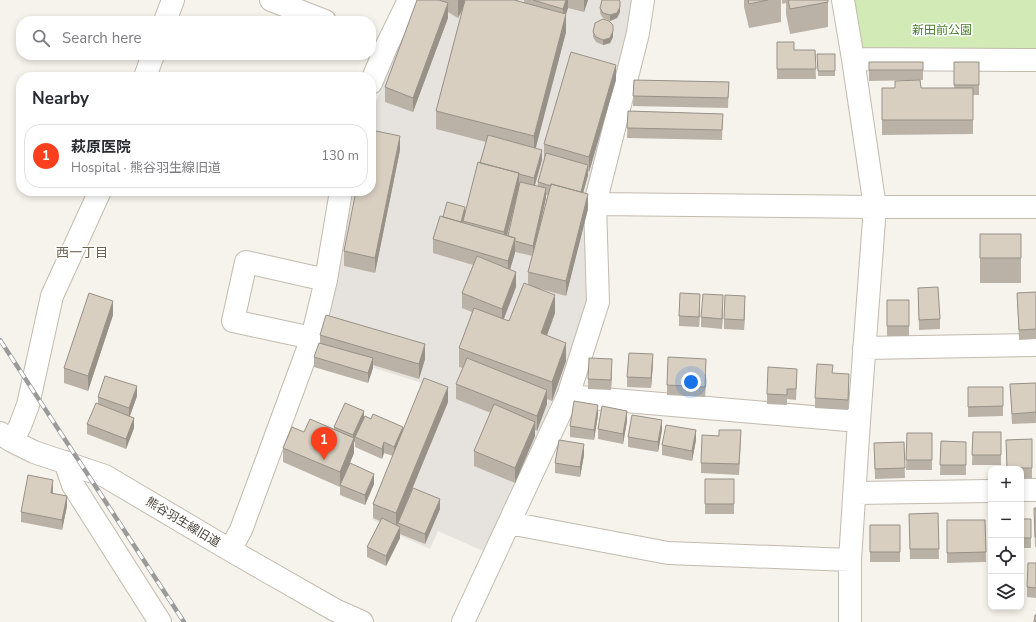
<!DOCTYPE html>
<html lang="en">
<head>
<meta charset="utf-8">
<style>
	body { margin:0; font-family:"Nunito Sans","Noto Sans JP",sans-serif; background:#f2f2f3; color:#2b2b33 }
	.controls { position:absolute; right:12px; bottom:12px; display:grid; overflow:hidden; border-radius:8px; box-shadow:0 2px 6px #0003 }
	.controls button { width:36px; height:36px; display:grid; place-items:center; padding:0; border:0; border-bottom:1px solid #e1e1e2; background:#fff; color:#2b2b33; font:20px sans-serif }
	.you { position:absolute; left:691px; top:382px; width:14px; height:14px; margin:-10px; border:3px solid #fff; border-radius:50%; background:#1a73e8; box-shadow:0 0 0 6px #1a73e833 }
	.badge { display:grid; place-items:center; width:26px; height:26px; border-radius:50%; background:#fc3f1d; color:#fff; font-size:13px; font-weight:700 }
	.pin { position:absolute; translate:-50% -33px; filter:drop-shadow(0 1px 2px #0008) }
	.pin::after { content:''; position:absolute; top:21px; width:14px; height:12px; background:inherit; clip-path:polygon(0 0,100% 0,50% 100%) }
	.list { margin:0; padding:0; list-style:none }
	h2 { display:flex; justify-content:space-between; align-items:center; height:52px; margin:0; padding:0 16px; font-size:17px }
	h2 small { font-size:13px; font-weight:400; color:#7c7c81 }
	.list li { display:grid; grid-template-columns:26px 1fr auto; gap:12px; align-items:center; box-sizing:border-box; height:64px; margin:0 8px 8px; padding:0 8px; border:1px solid #e1e1e2; border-radius:16px }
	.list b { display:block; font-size:15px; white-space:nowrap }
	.list p { margin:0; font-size:13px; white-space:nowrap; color:#7c7c81 }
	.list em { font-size:13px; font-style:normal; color:#7c7c81 }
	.icon { flex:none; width:22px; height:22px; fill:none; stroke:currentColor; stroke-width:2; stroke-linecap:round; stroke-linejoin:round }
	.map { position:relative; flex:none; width:1036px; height:622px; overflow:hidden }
	.search { position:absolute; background:#fff; box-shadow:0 2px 6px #0003; left:16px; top:16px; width:360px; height:44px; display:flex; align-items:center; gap:10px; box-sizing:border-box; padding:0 14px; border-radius:16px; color:#7c7c81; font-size:15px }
	.panel { position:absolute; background:#fff; box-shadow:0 2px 6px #0003; left:16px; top:72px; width:360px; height:124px; border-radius:16px }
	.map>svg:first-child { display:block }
</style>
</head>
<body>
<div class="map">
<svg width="1036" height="622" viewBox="0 0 1036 622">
	<rect width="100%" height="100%" fill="#f6f3ec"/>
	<path fill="#e6e2dd" d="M418,0h221l-49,204 4,99 -29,92 -82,156 -45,-20 -8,18 -32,-14 -26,-16 53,-135 -108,-34 34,-159h20v-77z"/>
	<path fill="#d2eab5" d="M843,0h193v60l-183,-1z"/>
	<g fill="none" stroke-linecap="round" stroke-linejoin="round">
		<defs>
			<path id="minor" d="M271,0l54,21
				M843,0l10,59 22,148 -16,214 -9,139v62
				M165,21l8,-21
				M853,59l183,1
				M145,77l8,-22
				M371,83l16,-38 22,-45
				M595,204l280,3h161
				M312,338l-79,-17 13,-59 80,18
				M864,348l172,-3
				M568,396l291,25
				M0,433l12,8 22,11 71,24 125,74 105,60 27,12
				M12,441l8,-15 8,-21 24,-109 48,-105
				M65,462l8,23 87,137
				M1021,490h15
				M855,493l136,-2
				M509,523l159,30 182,7
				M230,550l11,-20 71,-192 14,-58 15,-89
				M463,622l105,-226 30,-94 -3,-98 43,-171 5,-33"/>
		</defs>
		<use href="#minor" stroke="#c2bbae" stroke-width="24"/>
		<use href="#minor" stroke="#fff" stroke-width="22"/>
		<defs>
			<path id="rail" d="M0,340l184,282"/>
		</defs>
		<use href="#rail" stroke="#9a9a9a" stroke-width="4.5"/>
		<use href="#rail" stroke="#fff" stroke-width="3" stroke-dasharray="9" stroke-linecap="butt"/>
	</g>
	<path fill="#bab2a6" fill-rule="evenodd" d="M417,0h101v1l6,2v-3h64l-4,12 -16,-4 -2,6v18l-31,116 7,12 -7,25 3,1v-4l6,-23v-15l72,-64 -27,92 -1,-1v4l-5,18 5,16 -22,87 -25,-7 14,24 -8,22 19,26 -14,40 -5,-2v5l-10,27 -2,-1v6l-20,47 -41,-17v-15l17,-38 -35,-14v-15l7,-16 -4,-1v-19l13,-36 -10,-4v-15l11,-28 -40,-12v-14l10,-22 22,-5 21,-70 -50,-13v-18l27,-102 -5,9 -10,-6v6l-35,94 -28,-10v-15zM517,195l-9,41h-1zM546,195h2l-11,42 9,-39zM515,252l18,4 -5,16v13l-19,36 -6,-2 13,-32 -6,-17z
		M744,0h37v22l-32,6 -5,-21z
		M782,0h46v27l-38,7 -4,-20v-11l-4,1z
		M600,8l20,4 -3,6 -7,3 -7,-3 -3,-5z
		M593,32l20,5 -3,6 -7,2 -7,-3 -3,-5z
		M777,42l17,8h21l1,29h-39z
		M817,54h18v22h-17z
		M869,62h54v18l-54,1z
		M954,62h25v33h-6v39l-91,1v-47h72z
		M634,80l95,2 -1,26 -95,-2z
		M628,111l95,3 -1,26 -95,-2z
		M400,150l-25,123 -31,-7v-15z
		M980,234h41v49h-41z
		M918,288l22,31v10l-21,1z
		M1036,292v47l-17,1 -2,-47z
		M887,300h22v36h-22z
		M700,304l-1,23 -20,-1v-10z
		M723,305l-1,24 -21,-2v-10z
		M745,306l-1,24 -20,-1v-10z
		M113,315l-25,76 -24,-8v-15z
		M320,335l105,24 -6,20 -46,-14v3l-5,15 -54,-16v-10l6,-14z
		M653,364l-2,24 -24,-1v-10z
		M612,369l-1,21 -23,-1v-10z
		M706,369l-1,28 -38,-2v-10z
		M833,373l16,11 -1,26 -33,-2v-10z
		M797,379l-1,21 -9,-1v6l-20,-1v-10z
		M1036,383v40l-24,1 -2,-40z
		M968,387h35v29l-35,1z
		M137,396l-7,20 4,12 -8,21 -39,-15v-10l11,-20v-7z
		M448,402l-51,124 1,1v-4l42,-14 -15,35 -25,-10v4l-14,28 -19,-9v-10l13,-26 -7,-3v-14l20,-48 -9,-3 -2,6 -27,-12v-7l-1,3v10l-14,34 -57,-25v-14l21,-16 30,-3v-2l30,-9 39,13z
		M598,415l-4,25 -24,-3v-11z
		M627,421l-4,23 -25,-5v-10z
		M662,430l-4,22 -30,-5v-10z
		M973,432h28v33h-29z
		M907,433h25v37h-26z
		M1032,439v39h-11v-9h-14l-1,-29z
		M696,440l-4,21 -30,-6v-10z
		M741,440l-2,35 -38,-2v-10z
		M941,441l25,1v33h-26z
		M904,442l1,36 -30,1 -1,-36z
		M584,455l-4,22 -25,-4v-10z
		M705,479h29v35h-29z
		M374,484l-9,21 -25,-10v-10z
		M53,490v3l14,13 -5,24 -41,-8v-10z
		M1034,508h2v39h-1z
		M938,513l1,46h-29l-1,-45z
		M1021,519h10v29h-10z
		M947,520h38l1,42 -39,1z
		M870,525h30v37h-30z
		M1036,563v35l-9,-1v-10z"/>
	<path fill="#979187" d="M458,0h9l-9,18z
		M566,0h2v8l-2,6v18l-32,123v-19l29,-112v-15z
		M584,0h4l-4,12z
		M448,3v15l-35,94v-14z
		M620,7v5l-3,6 -7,3v-6z
		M613,31v6l-3,6 -7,2v-5z
		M616,65v15l-27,92v-15z
		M400,136v14l-25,123v-15z
		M542,150v10l-8,28v-10z
		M588,165v10l-8,29v-10z
		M519,173v15l-15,59v-15z
		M546,188v10l-13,58v-10z
		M588,194v15l-22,87v-15z
		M465,207v5l-5,21v-5z
		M515,238v15l-7,23v-15z
		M516,272v15l-14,37v-15z
		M700,294v10l-1,23v-10z
		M555,295v18l-14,39v-19z
		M723,295v10l-1,24v-10z
		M745,296v10l-1,24v-10z
		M113,301v14l-25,76v-15z
		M566,343v18l-14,40v-19z
		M425,344v15l-6,20v-15z
		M653,354v10l-2,24v-10z
		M373,358v10l-5,15v-10z
		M612,359v10l-1,21v-10z
		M706,359v10l-1,28v-10z
		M849,374v10l-1,26v-10z
		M137,386v10l-8,22v-10z
		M448,387v15l-52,126v-15z
		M547,390v14l-10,27v-15z
		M598,405v10l-4,25v-10z
		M364,411v10l-9,16v3l-1,3v10l-14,34v-15l13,-31v-6z
		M627,411v10l-4,23v-10z
		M134,418v10l-8,21v-10z
		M662,420v10l-4,22v-10z
		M535,422v14l-20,47v-15z
		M403,427v10l-9,20v-10z
		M696,430v10l-4,21v-10z
		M384,442v11l-2,6v-10z
		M584,444v11l-4,22v-10z
		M374,474v10l-9,21v-10z
		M53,480v10l-2,13v-10z
		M67,496v10l-5,24v-10z
		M440,499v10l-15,35v-10z
		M400,527v11l-14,28v-10z"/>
	<path fill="#d8cfc1" stroke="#979187" d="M417,0h22l9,3 -35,95 -28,-11z
		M465,0h49l52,14 -32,122 -98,-25z
		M533,0h33l-3,9z
		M602,0h17l1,1v6l-3,6 -7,2 -7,-2 -3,-5z
		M748,0h20l-19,4z
		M788,0h40v2l-38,7z
		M603,19l6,2 4,4v6l-3,7 -7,2 -7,-3 -3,-5 2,-9z
		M777,42h17v8h21l1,19h-39z
		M571,52l45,13 -27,92 -45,-13z
		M817,54h18v17h-17z
		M869,62h54v8h-54z
		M954,62h25v23h-25z
		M634,80l95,2 -1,16 -95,-2z
		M920,80l1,8h52v32h-91v-32h13v-7z
		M628,111l95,3 -1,16 -95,-2z
		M371,130l29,6 -25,122 -31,-7 12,-60h15z
		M488,135l54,15 -8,28 -15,-4v-1l-39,-10z
		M546,153l42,12 -7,27 -30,-8v2l-13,-4z
		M478,162l41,11 -15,59 -41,-11z
		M520,182l26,6 -13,58 -18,-5v-3l-7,-2z
		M551,184l37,10 -22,87 -38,-9z
		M447,202l18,5 -4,15 -18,-5z
		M440,216l75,22 -7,23 -75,-22z
		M980,234h41v24h-41z
		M477,256l39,16 -14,37 -40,-16z
		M524,283l31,12 -14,38 25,10 -14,39 -93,-34 15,-40 35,13z
		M938,287l2,32 -21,1 -1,-32z
		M1036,292v37l-17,1 -2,-37z
		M89,293l24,8 -25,75 -24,-8z
		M680,293l20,1 -1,23 -20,-1z
		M703,294l20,1 -1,24 -21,-2z
		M725,295l20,1 -1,24 -20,-1z
		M887,300h22v26h-22z
		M326,315l99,29 -6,20 -99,-29z
		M319,343l54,15 -5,15 -54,-16z
		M629,353l24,1 -2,24 -24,-1z
		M668,357l38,2 -1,28 -38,-2z
		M467,358l80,32 -10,26 -81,-32z
		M589,358l23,1 -1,21 -23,-1z
		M817,364l16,1 -1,8 17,1 -1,26 -33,-2z
		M768,367l29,2 -1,20h-9v6l-20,-1z
		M105,376l32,10 -8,22 -31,-11z
		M424,378l24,9 -52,126 -23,-9z
		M1036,383v29l-24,2 -2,-30z
		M968,387h35v19l-35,1z
		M574,401l24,4 -4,25 -24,-4z
		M96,403l38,15 -8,21 -39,-15z
		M345,403l19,8 -11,24 -19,-8z
		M494,404l41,18 -20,46 -41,-17z
		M602,406l25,5 -4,23 -25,-5z
		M373,414l30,13 -9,20 -10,-5 -2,7 -27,-12 10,-21 6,3z
		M632,415l30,5 -4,22 -30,-5z
		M310,419l44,19 -14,34 -57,-24 9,-21 12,5z
		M666,425l30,5 -4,21 -30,-6z
		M719,430h22l-2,34 -38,-1 1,-28 17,1z
		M973,432h28v23h-29z
		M907,433h25v27h-26z
		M1032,439v29h-25l-1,-28z
		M559,440l25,4 -4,23 -25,-4z
		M941,441l25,1v23h-26z
		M904,442l1,26 -30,1 -1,-26z
		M350,463l24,11 -9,21 -25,-10z
		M28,475l25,5 -2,13 16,3 -5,24 -41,-8z
		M705,479h29v25h-29z
		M413,488l27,11 -15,35 -27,-11z
		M1034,508h2v29h-1z
		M938,513l1,36h-29l-1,-35z
		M382,518l18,9 -14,29 -19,-9z
		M1021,519h10v19h-10z
		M947,520h38l1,32 -39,1z
		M870,525h30v27h-30z
		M1028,563h8v25l-9,-1z
		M1035,615h1v7h-2z"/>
	<g text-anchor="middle" stroke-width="3" stroke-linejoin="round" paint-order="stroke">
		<g font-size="12" fill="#4a7f2a" stroke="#fff">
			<text x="942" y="34">新田前公園</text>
		</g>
		<g font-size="12" fill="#4b4439" stroke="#fff">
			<text transform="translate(183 522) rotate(31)" y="4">熊谷羽生線旧道</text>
		</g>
		<g font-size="13" fill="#6e6250" stroke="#fff">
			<text x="82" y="257">西一丁目</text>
		</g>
	</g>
</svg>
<div class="controls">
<button>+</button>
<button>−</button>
<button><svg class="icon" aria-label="locate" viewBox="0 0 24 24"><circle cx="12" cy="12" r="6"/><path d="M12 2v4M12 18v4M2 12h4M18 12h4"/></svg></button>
<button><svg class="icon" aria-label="layers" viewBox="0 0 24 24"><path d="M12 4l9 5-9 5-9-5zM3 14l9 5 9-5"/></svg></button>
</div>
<div class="you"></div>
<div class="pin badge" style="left:324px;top:460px">1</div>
<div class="search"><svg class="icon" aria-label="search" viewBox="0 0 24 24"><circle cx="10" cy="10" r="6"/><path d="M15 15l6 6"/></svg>Search here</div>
<section class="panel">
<h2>Nearby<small></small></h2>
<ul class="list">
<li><span class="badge">1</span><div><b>萩原医院</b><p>Hospital · 熊谷羽生線旧道</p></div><em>130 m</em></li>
</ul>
</section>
</div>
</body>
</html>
